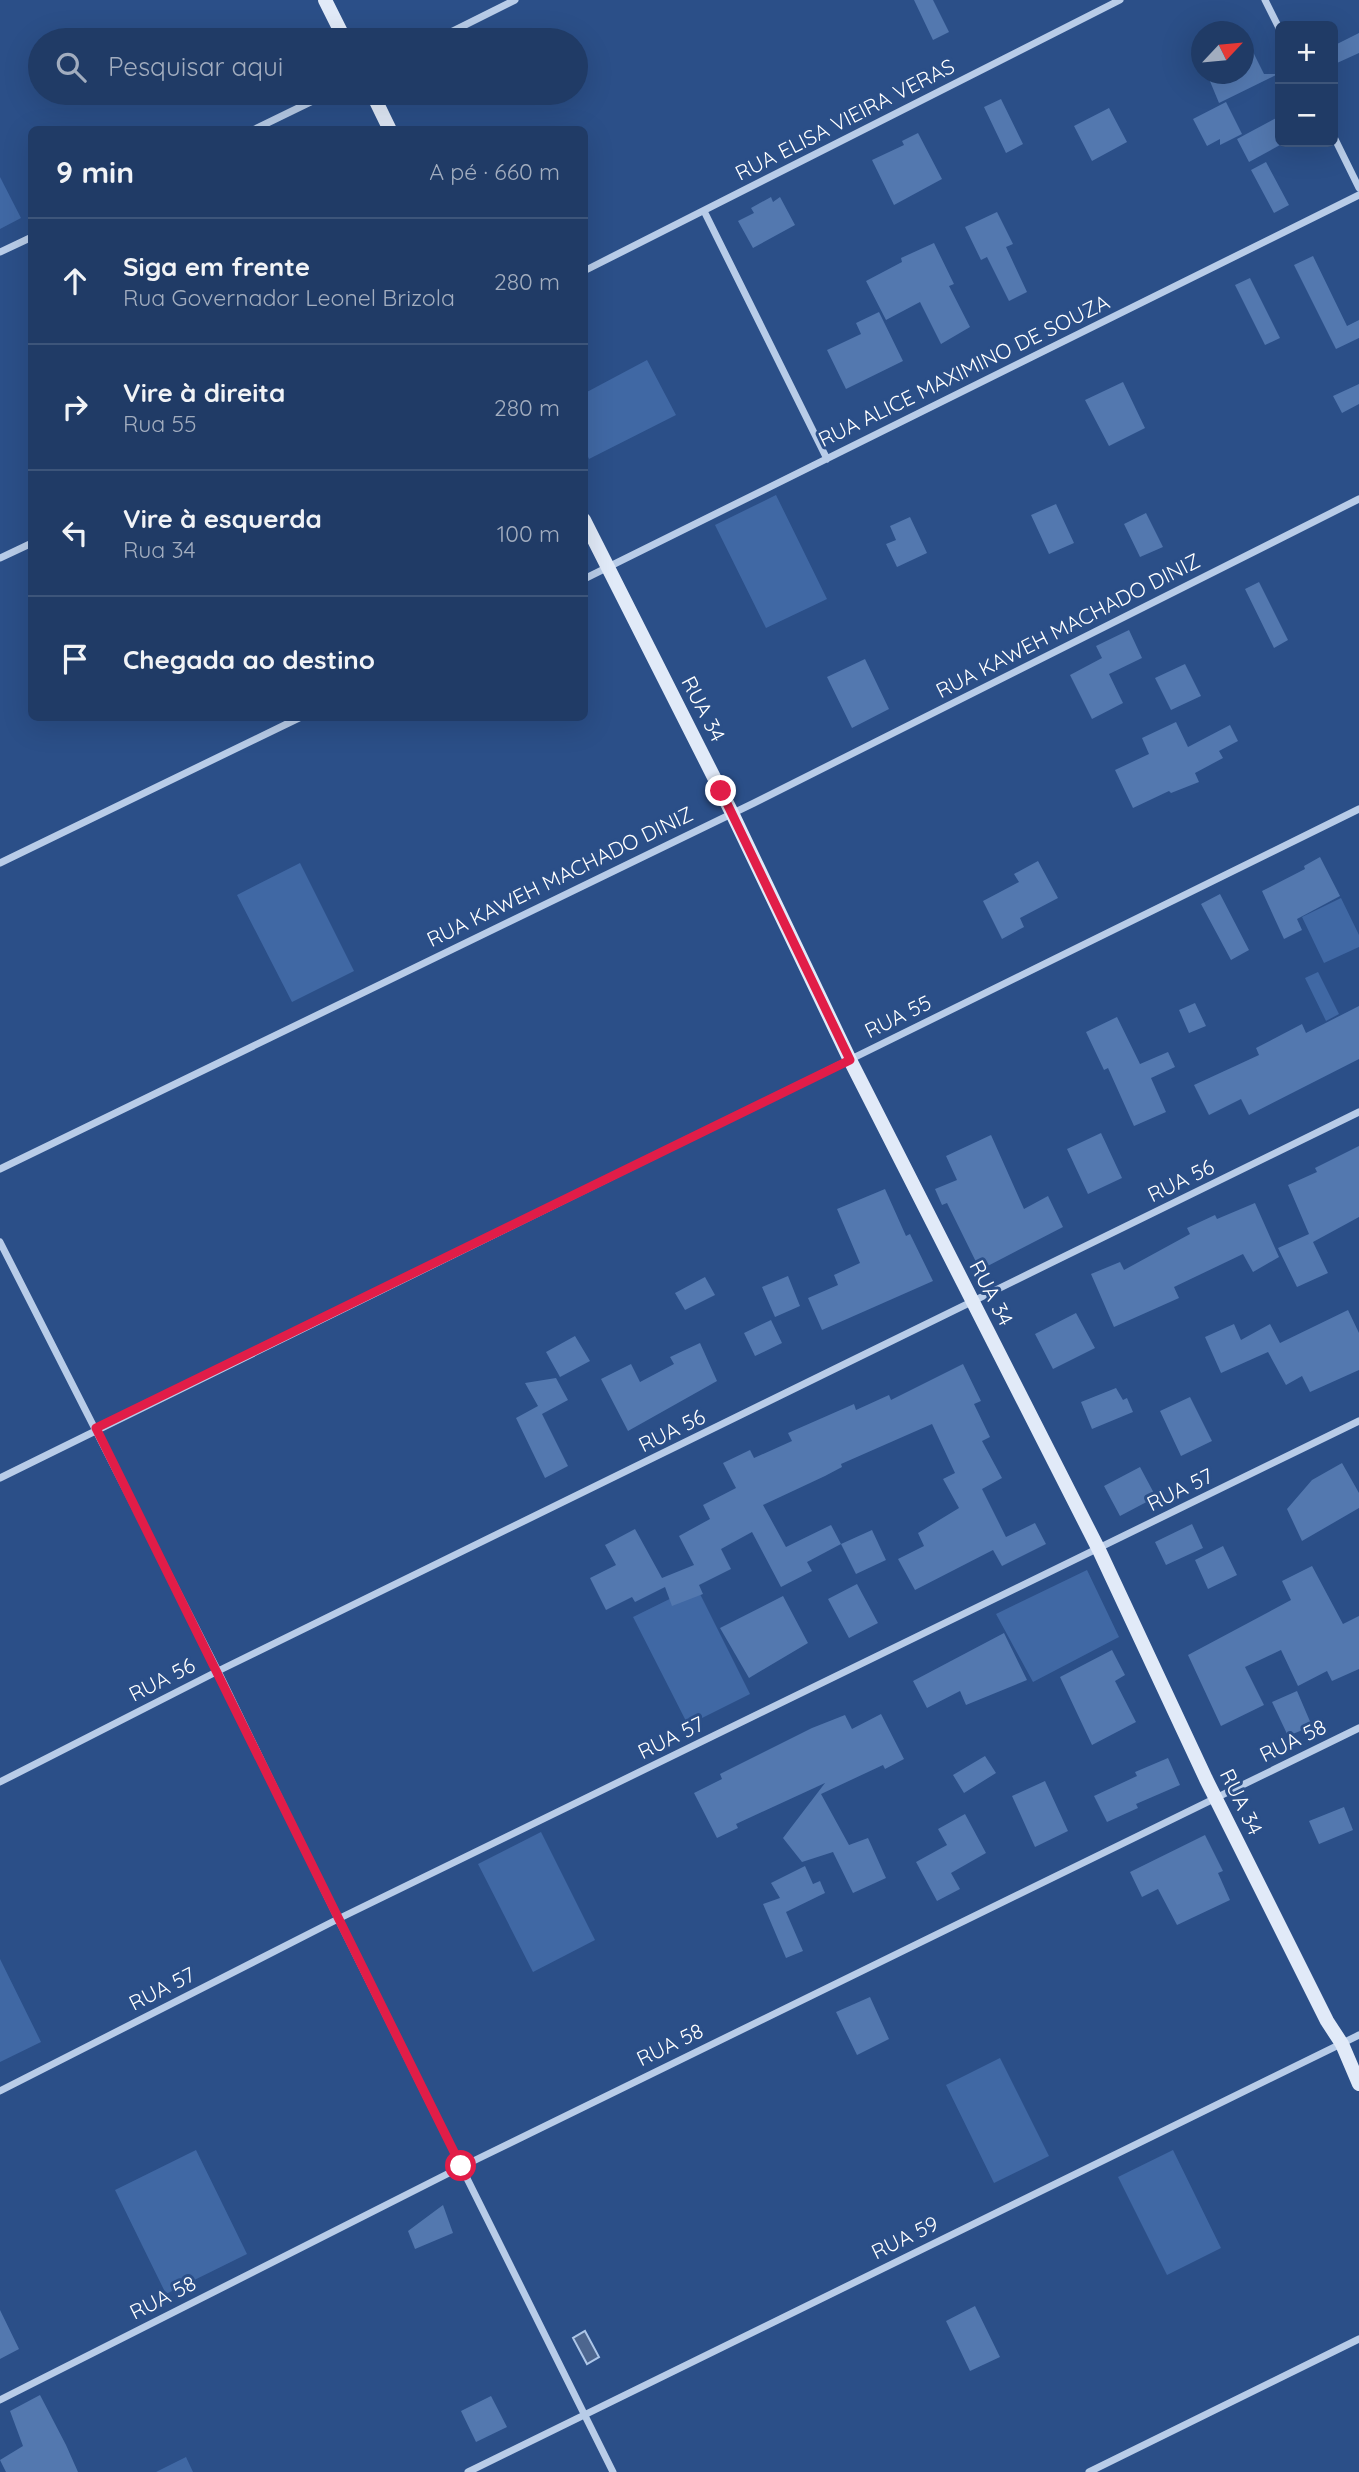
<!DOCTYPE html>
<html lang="pt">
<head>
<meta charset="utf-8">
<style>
	body { margin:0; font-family:Quicksand,sans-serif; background:#28426c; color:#f1f3f6 }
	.controls { position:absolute; right:21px; top:21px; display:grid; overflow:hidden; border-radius:10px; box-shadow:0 7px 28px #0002 }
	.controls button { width:63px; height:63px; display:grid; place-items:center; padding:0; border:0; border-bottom:2px solid #3d557a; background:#203b66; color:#f1f3f6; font:35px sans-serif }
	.compass { position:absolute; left:1191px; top:21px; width:63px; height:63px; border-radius:50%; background:#203b66; box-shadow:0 7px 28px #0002; rotate:64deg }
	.stop { position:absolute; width:21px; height:21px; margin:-16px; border:5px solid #e11d48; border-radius:50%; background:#fff }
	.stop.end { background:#e11d48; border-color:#fff; box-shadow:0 2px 7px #0008 }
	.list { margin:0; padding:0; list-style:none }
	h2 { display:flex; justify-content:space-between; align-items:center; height:91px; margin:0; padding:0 28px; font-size:30px }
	h2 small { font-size:23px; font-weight:400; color:#a2adbf }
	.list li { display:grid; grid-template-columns:46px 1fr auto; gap:21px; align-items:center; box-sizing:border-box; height:126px; padding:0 28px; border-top:2px solid #3d557a }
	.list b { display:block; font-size:26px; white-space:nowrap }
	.list p { margin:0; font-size:23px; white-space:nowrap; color:#a2adbf }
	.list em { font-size:23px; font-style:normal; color:#a2adbf }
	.icon { flex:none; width:38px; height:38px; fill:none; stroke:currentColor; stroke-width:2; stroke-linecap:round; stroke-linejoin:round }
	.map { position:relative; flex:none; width:1359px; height:2472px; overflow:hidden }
	.search { position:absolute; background:#203b66; box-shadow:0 7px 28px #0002; left:28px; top:28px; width:560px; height:77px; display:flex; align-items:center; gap:18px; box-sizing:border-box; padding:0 24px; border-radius:38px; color:#a2adbf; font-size:26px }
	.panel { position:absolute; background:#203b66; box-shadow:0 7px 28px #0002; left:28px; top:126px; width:560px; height:595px; border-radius:10px }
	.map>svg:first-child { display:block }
</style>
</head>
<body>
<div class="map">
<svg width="1359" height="2472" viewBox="0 0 1359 2472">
	<rect width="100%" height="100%" fill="#2b4f88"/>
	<path fill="#4068a4" d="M0,177l21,41 -21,11z
		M647,360l29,55 -87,44 -4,-9v-57z
		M776,495l51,104 -61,29 -51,-103z
		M300,863l54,108 -62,31 -55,-107z
		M1341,898l18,37v12l-35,16 -22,-46z
		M1318,972l21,42 -13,7 -21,-43z
		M1087,1570l32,67 -86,45 -37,-68z
		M696,1586l54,108 -62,31 -55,-108z
		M541,1832l54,108 -62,32 -55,-108z
		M0,1959l41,83 -41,20z
		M1000,2058l49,98 -55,27 -48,-98z
		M196,2150l51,104 -81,40 -51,-104z
		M1173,2150l48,98 -54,27 -49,-98z
		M186,2457l7,15h-37z"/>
	<path fill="#4d668f" stroke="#adc6e8" stroke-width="2" d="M585,2331l14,26 -12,7 -14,-26z"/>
	<path fill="#5378af" d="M914,0h19l16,32 -16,8z
		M1243,32l21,42h14l-59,29 -12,-29h36z
		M1359,33v20l-22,10 -4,-17z
		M1001,99l22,45 -17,9 -22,-46z
		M1226,102l16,32 -22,11v-6l-13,7 -14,-27z
		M1109,108l18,34 -35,19 -18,-35z
		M1280,116v29l-31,17 -12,-23z
		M918,133l24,46 -48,26 -22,-45 32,-15 -2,-4z
		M1266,162l23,43 -15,8 -23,-43z
		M771,197l2,5 7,-5 15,28 -42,23 -15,-27 16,-8 -3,-5z
		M997,212l16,32 -7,3 21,45 -18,9 -22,-44 -6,3 -16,-33z
		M934,243l20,41 -5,2 21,41 -29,17 -21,-42 -34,18 -20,-39 36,-19 -1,-4z
		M1313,256l34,70 12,-6v18l-23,11 -42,-84z
		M1250,278l30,60 -15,7 -30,-60z
		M879,312l24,49 -57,28 -19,-39 34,-16 -5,-11z
		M1123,382l22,46 -36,18 -24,-46z
		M1359,384v20l-17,9 -9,-17z
		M1056,504l18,39 -25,11 -18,-39z
		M1146,513l17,34 -23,10 -16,-33z
		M910,517l17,36 -30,14 -11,-23 10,-4 -6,-14z
		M1259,582l29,58 -14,8 -29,-59z
		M1129,630l13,28 -33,16 14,29 -31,16 -22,-44 32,-17 -6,-12z
		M865,659l24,50 -37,19 -25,-51z
		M1185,664l16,32 -30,14 -16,-32z
		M1176,722l12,25 42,-22 8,16 -19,10 4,7 -28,15 4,9 -28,11 -2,-2 -36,17 -18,-38 34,-16 -7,-16z
		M1320,857l20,39 -43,23 5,11 -18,9 -22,-48 43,-22 -1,-3z
		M1038,861l20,37 -38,20 4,9 -22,12 -19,-38 36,-19 -5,-8z
		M1220,894l29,56 -18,10 -30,-56z
		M1195,1003l11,23 -17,7 -10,-23z
		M1359,1006v53l-110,56 -8,-16 -32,16 -15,-30 65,-30 -3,-7 46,-24 4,9z
		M1117,1017l23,47 28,-12 7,15 -24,11 15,34 -32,14 -26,-58 -4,2 -18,-38z
		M1101,1133l21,45 -34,16 -21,-45z
		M991,1135l33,74 24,-13 15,31 -83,43 -33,-67 -5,2 -7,-16 22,-9 -11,-24z
		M1359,1146v71l-46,25 15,31 -31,14 -19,-39 31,-14 -21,-49 29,-13 -2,-4z
		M885,1189l21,47 4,-2 23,47 -111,49 -14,-32 30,-13 -4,-10 26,-12 -23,-54z
		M1255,1203l24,54 -26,15 -10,-18 -69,33 5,11 -65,29 -23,-53 29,-12 4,8 66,-36 -3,-6 28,-13 2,4z
		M788,1276l12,30 -25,11 -13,-30z
		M705,1277l10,18 -30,15 -10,-17z
		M1348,1310l11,23v37l-49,22 -8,-16 -16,9 -18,-33 -47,21 -16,-36 29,-13 7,16 29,-16 10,19z
		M1076,1313l19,35 -42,21 -18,-35z
		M771,1320l11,23 -27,13 -11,-23z
		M575,1336l15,25 -30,16 -14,-25z
		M700,1343l17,38 -89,50 -27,-52 30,-15 9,18 34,-18 -4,-7z
		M963,1364l18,37 -7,3 16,33 -8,4 20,37 -20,11 24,48 29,-14 11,21 -44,22 -9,-16 -78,40 -17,-31 26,-13 -6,-13 41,-25 -16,-29 12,-6 -23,-49 -91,40 1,3 -17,9 -62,29 23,42 45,-22 10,19 -34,18 5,9 -31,16 -29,-55 -31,17 10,20 -32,16 4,9 -31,12 -7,-19 -30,15 -3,-5 -26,13 -16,-32 26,-13 -11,-20 30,-16 27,49 32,-13 -15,-29 31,-17 -7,-14 33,-17 -13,-25 27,-13 4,8 38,-17 -4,-8 66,-29 2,6 33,-15 2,5z
		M556,1378l12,22 -26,14 -2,-4 28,56 -23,12 -29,-60 22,-12 -13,-23z
		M1116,1388l7,12 4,-2 6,14 -41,17 -11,-27z
		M1190,1397l22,44 -31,15 -21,-45z
		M1342,1463l17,30v15l-57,33 -15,-32 25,-29z
		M1140,1467l16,30 -36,19 -16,-30z
		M1192,1524l11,24 -37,17 -11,-23z
		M872,1530l14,30 -30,14 -15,-30z
		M1223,1546l14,29 -29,14 -13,-29z
		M1312,1566l31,58 16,-8v53l-27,12 -5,-10 -29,15 -17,-36 -36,17 19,38 -43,21 -33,-71 103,-55 -9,-19z
		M857,1584l21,39 -29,15 -21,-39z
		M783,1596l25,47 -59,35 -29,-50z
		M1004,1633l23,47 -61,25 -6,-14 -33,17 -14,-27z
		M1112,1650l13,25 -10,6 21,41 -44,23 -32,-68z
		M1297,1691l15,35 -24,10 -16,-34z
		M881,1714l23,45 -19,10 -2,-4 -62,29 28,51 19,-7 18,40 -33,15 -20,-41 -31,10 -19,-24 42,-55 -89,41 2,4 -21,10 -23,-45 28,-14 -2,-5 92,-46 33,-13 7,14z
		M985,1756l11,17 -32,20 -11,-18z
		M1168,1758l12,27 -44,19 2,4 -31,14 -13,-26 43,-20 -2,-4z
		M1045,1781l23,50 -33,16 -23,-51z
		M1344,1807l9,23 -34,14 -10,-23z
		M965,1814l21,39 -35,20 9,16 -23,12 -21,-39 31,-17 -9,-16z
		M1205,1835l18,36 -5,2 12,27 -53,25 -19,-36 -16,8 -12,-25z
		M805,1866l8,18 7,-3 5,12 -39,19 17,39 -17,7 -23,-54 17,-6 -9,-15z
		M870,1997l19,42 -32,16 -21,-43z
		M443,2205l10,28 -38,16 -7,-18z
		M975,2306l25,51 -30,14 -24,-50z
		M0,2310l19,39 -19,10z
		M40,2395l26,50 12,27h-72l-6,-12 23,-14 -13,-35z
		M491,2396l16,31 -31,15 -15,-31z"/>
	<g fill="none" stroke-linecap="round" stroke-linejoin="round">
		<path stroke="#b8cce8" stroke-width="7" d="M1265,0l15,30
			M435,40l80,-40
			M253,130l76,-37
			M1333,135l26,53
			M704,211l123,248
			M0,252l32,-15
			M584,271l536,-271
			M0,558l32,-15
			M584,579l775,-384
			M0,863l299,-145
			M0,1169l754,-366 605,-304
			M0,1242l218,429 120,248 275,553
			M0,1478l1359,-669
			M0,1782l218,-111 1141,-559
			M0,2091l338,-172 1021,-498
			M0,2400l461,-233 898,-439
			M468,2472l891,-437
			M1089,2472l270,-133"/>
		<path stroke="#e1eaf8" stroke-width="14" d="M325,0l20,40
			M372,93l18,37
			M584,520l148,293 118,247 249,490 107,229 121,242 15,23 17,40"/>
	</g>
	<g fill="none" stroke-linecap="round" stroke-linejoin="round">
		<path stroke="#e11d48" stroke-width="9" d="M461,2166l-365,-738 754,-368 -129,-269"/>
	</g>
	<g text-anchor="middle" stroke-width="6" stroke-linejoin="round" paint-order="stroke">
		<g font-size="21" fill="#fff" stroke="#2b4f88">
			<text transform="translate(845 120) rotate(-27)" y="7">RUA ELISA VIEIRA VERAS</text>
			<text transform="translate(964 371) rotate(-26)" y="7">RUA ALICE MAXIMINO DE SOUZA</text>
			<text transform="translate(1068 626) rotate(-27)" y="7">RUA KAWEH MACHADO DINIZ</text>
			<text transform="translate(703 709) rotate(63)" y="7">RUA 34</text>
			<text transform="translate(560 877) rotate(-26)" y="7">RUA KAWEH MACHADO DINIZ</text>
			<text transform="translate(898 1017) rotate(-26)" y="7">RUA 55</text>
			<text transform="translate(1181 1181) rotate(-26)" y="7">RUA 56</text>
			<text transform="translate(991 1293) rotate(63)" y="7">RUA 34</text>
			<text transform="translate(672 1431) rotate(-26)" y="7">RUA 56</text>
			<text transform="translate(1180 1490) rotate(-26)" y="7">RUA 57</text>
			<text transform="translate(162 1680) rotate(-27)" y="7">RUA 56</text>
			<text transform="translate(671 1738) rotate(-26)" y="7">RUA 57</text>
			<text transform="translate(1293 1741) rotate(-26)" y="7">RUA 58</text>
			<text transform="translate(1241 1802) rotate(64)" y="7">RUA 34</text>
			<text transform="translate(162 1989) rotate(-27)" y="7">RUA 57</text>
			<text transform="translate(670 2045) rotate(-26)" y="7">RUA 58</text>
			<text transform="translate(905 2238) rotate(-26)" y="7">RUA 59</text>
			<text transform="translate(163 2298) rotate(-27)" y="7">RUA 58</text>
		</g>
	</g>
</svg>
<div class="controls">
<button>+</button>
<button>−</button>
</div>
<svg class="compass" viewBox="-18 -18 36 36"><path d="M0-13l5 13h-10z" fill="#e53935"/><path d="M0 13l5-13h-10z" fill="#a2adbf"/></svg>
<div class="stop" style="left:461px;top:2166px"></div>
<div class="stop end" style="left:721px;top:791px"></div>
<div class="search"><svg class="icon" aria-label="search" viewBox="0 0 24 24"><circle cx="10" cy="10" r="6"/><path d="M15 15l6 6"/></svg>Pesquisar aqui</div>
<section class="panel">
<h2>9 min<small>A pé · 660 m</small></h2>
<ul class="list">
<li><svg class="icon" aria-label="ahead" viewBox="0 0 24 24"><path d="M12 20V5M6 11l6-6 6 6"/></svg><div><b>Siga em frente</b><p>Rua Governador Leonel Brizola</p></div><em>280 m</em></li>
<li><svg class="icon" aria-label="right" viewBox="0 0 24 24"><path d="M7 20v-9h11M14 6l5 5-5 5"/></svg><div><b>Vire à direita</b><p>Rua 55</p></div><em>280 m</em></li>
<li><svg class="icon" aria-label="left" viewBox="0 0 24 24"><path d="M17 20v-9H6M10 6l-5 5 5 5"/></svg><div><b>Vire à esquerda</b><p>Rua 34</p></div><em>100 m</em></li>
<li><svg class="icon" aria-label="arrive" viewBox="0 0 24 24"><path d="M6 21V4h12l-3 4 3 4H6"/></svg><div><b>Chegada ao destino</b></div></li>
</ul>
</section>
</div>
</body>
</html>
